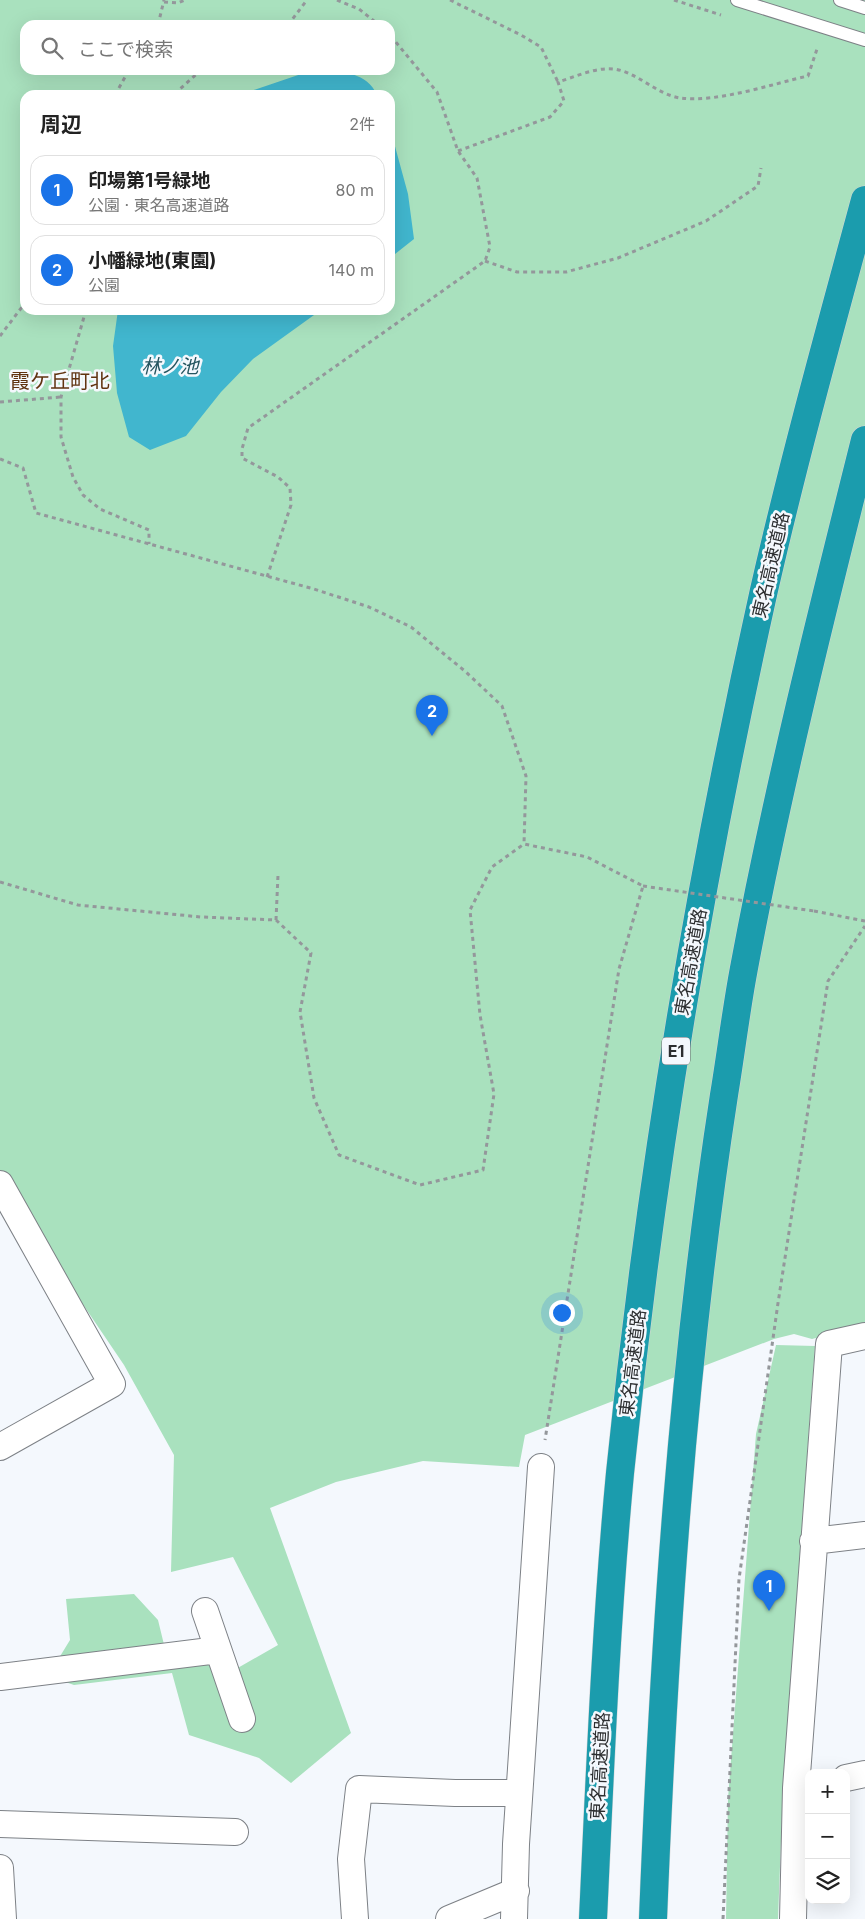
<!DOCTYPE html>
<html lang="ja">
<head>
<meta charset="utf-8">
<style>
	body { margin:0; font-family:Inter,"Noto Sans JP",sans-serif; background:#f2f2f2; color:#222 }
	.controls { position:absolute; right:15px; bottom:15px; display:grid; overflow:hidden; border-radius:10px; box-shadow:0 5px 20px #0002 }
	.controls button { width:45px; height:45px; display:grid; place-items:center; padding:0; border:0; border-bottom:1px solid #e0e0e0; background:#fff; color:#222; font:25px sans-serif }
	.you { position:absolute; left:561px; top:1312px; width:18px; height:18px; margin:-12px; border:4px solid #fff; border-radius:50%; background:#1a73e8; box-shadow:0 0 0 8px #1a73e833 }
	.badge { display:grid; place-items:center; width:32px; height:32px; border-radius:50%; background:#1a73e8; color:#fff; font-size:16px; font-weight:700 }
	.pin { position:absolute; translate:-50% -41px; filter:drop-shadow(0 1px 2px #0008) }
	.pin::after { content:''; position:absolute; top:26px; width:18px; height:15px; background:inherit; clip-path:polygon(0 0,100% 0,50% 100%) }
	.list { margin:0; padding:0; list-style:none }
	h2 { display:flex; justify-content:space-between; align-items:center; height:65px; margin:0; padding:0 20px; font-size:21px }
	h2 small { font-size:16px; font-weight:400; color:#767676 }
	.list li { display:grid; grid-template-columns:32px 1fr auto; gap:15px; align-items:center; box-sizing:border-box; height:70px; margin:0 10px 10px; padding:0 10px; border:1px solid #e0e0e0; border-radius:15px }
	.list b { display:block; font-size:19px; white-space:nowrap }
	.list p { margin:0; font-size:16px; white-space:nowrap; color:#767676 }
	.list em { font-size:16px; font-style:normal; color:#767676 }
	.icon { flex:none; width:28px; height:28px; fill:none; stroke:currentColor; stroke-width:2; stroke-linecap:round; stroke-linejoin:round }
	.map { position:relative; flex:none; width:865px; height:1919px; overflow:hidden }
	.search { position:absolute; background:#fff; box-shadow:0 5px 20px #0002; left:20px; top:20px; width:375px; height:55px; display:flex; align-items:center; gap:12px; box-sizing:border-box; padding:0 18px; border-radius:15px; color:#767676; font-size:19px }
	.panel { position:absolute; background:#fff; box-shadow:0 5px 20px #0002; left:20px; top:90px; width:375px; height:225px; border-radius:15px }
	.map>svg:first-child { display:block }
</style>
</head>
<body>
<div class="map">
<svg width="865" height="1919" viewBox="0 0 865 1919">
	<rect width="100%" height="100%" fill="#f4f8fd"/>
	<path fill="#a9e1be" fill-rule="evenodd" d="M0,0h865v1325l-53,14 -18,-5 -20,5 -249,96 -6,32 -96,-6 -87,21 -66,26 81,225 -60,50 -32,-25 -70,-23 -17,-62 -98,12 -26,-9 22,-36 -4,-41 68,-5 24,26 10,41 47,-4 7,20 56,-32 -45,-88 -62,15 3,-117 -50,-90 -124,-183zM25,25h365v45h-365zM25,95h365v215h-365z
		M776,1345l39,1 -32,442 -5,131h-52l2,-120 28,-365z"/>
	<path fill="#41b6ce" d="M310,71c24,0 56,-2 67,24h-132l3,-3z
		M390,128l18,66 6,45 -24,19z
		M118,310h203l-68,49 -32,33 -35,44 -36,14 -21,-13 -12,-44 -4,-47z"/>
	<g fill="none" stroke-linecap="round" stroke-linejoin="round">
		<defs>
			<path id="lane" d="M737,0l128,40
				M840,0l25,8"/>
			<path id="street" d="M0,1184l112,200 -112,63
				M813,1541l52,-6
				M205,1611l37,108
				M0,1677l218,-27
				M846,1778l19,-4
				M0,1824l235,8
				M0,1868l3,51
				M355,1919l-4,-60 8,-70 96,4h64
				M449,1919l67,-28
				M514,1919l2,-75 25,-377
				M793,1919l3,-131 33,-444 36,-8"/>
			<path id="highway" d="M593,1919c7,-149 13,-298 27,-446 30,-297 79,-592 144,-883 30,-131 66,-261 101,-390
				M653,1919c11,-276 29,-552 71,-824 7,-42 12,-85 20,-127 33,-177 77,-353 121,-528"/>
		</defs>
		<use href="#lane" stroke="#7d8186" stroke-width="14"/>
		<use href="#street" stroke="#7d8186" stroke-width="28"/>
		<use href="#highway" stroke="#d5d5d6" stroke-width="29"/>
		<path stroke="#94979b" stroke-width="3" stroke-dasharray="4 4" stroke-linecap="butt" d="M337,0l22,9 20,16
			M450,0l71,35 20,12 17,35
			M674,0l47,15
			M164,2l14,1 7,-3
			M158,25l6,-25
			M288,25l19,-25
			M115,95l14,-25
			M176,95l4,-6 21,-19
			M458,151l92,-34 14,-16 -6,-19c17,-5 37,-15 56,-13 23,3 42,25 66,29 37,5 92,-14 128,-22l10,-30
			M485,261l32,11h49l52,-14 88,-37 52,-35 3,-18
			M86,310l-25,87v40l12,40 10,18 17,14 49,21v14
			M0,336l25,-33
			M0,402l61,-5
			M0,459l23,9 13,45 278,76 55,18 42,20 55,45 36,34 24,70 -2,68 63,13 56,29 -24,83 -74,471
			M267,577l24,-72 -1,-17 -12,-11 -36,-19v-9l6,-21 237,-167 5,-14 -13,-69 -19,-27 -21,-59 -47,-57
			M0,882l78,23 123,12 75,3 35,33 -11,59 14,86 25,57 81,30 63,-15 11,-76 -14,-79 -10,-105 22,-43 32,-23
			M814,911l51,10
			M276,920l2,-45
			M723,1919l16,-340 39,-276 50,-322 37,-55"/>
		<use href="#lane" stroke="#fff" stroke-width="12"/>
		<use href="#street" stroke="#fff" stroke-width="26"/>
		<use href="#highway" stroke="#1b9cad" stroke-width="28"/>
		<path stroke="#94979b" stroke-width="3" stroke-dasharray="4 4" stroke-linecap="butt" d="M643,886l171,25"/>
	</g>
	<g text-anchor="middle" stroke-width="5" stroke-linejoin="round" paint-order="stroke">
		<rect fill="#f4f8fd" stroke="#686b6e" stroke-width="1" x="662" y="1037.5" width="28" height="27" rx="4"/>
		<g font-size="16" font-weight="bold" fill="#2c2e30">
			<text x="676" y="1057">E1</text>
		</g>
		<g font-size="18" fill="#2c2e30" stroke="#f4f8fd">
			<text transform="translate(771 565) rotate(-77)" y="6">東名高速道路</text>
			<text transform="translate(691 962) rotate(-80)" y="6">東名高速道路</text>
			<text transform="translate(633 1363) rotate(-83)" y="6">東名高速道路</text>
			<text transform="translate(600 1766) rotate(-87)" y="6">東名高速道路</text>
		</g>
		<g font-size="19" font-style="italic" fill="#255560" stroke="#f4f8fd">
			<text x="170" y="373">林ノ池</text>
		</g>
		<g font-size="20" fill="#603310" stroke="#f4f8fd">
			<text x="60" y="388">霞ケ丘町北</text>
		</g>
	</g>
</svg>
<div class="controls">
<button>+</button>
<button>−</button>
<button><svg class="icon" aria-label="layers" viewBox="0 0 24 24"><path d="M12 4l9 5-9 5-9-5zM3 14l9 5 9-5"/></svg></button>
</div>
<div class="you"></div>
<div class="pin badge" style="left:769px;top:1611px">1</div>
<div class="pin badge" style="left:432px;top:736px">2</div>
<div class="search"><svg class="icon" aria-label="search" viewBox="0 0 24 24"><circle cx="10" cy="10" r="6"/><path d="M15 15l6 6"/></svg>ここで検索</div>
<section class="panel">
<h2>周辺<small>2件</small></h2>
<ul class="list">
<li><span class="badge">1</span><div><b>印場第1号緑地</b><p>公園 · 東名高速道路</p></div><em>80 m</em></li>
<li><span class="badge">2</span><div><b>小幡緑地(東園)</b><p>公園</p></div><em>140 m</em></li>
</ul>
</section>
</div>
</body>
</html>
